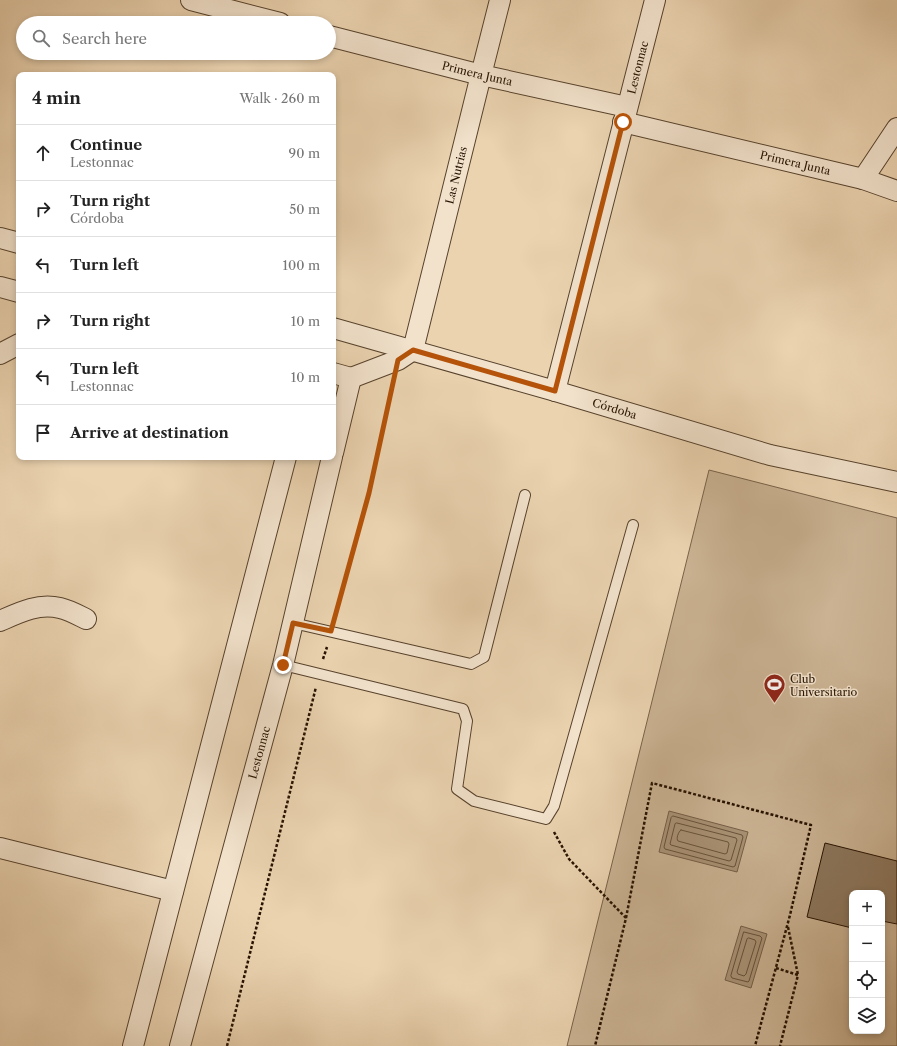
<!DOCTYPE html>
<html lang="en">
<head>
<meta charset="utf-8">
<style>
	body { margin:0; font-family:"Libre Caslon Text",serif; background:#f2f2f2; color:#222 }
	.controls { position:absolute; right:12px; bottom:12px; display:grid; overflow:hidden; border-radius:8px; box-shadow:0 2px 6px #0003 }
	.controls button { width:36px; height:36px; display:grid; place-items:center; padding:0; border:0; border-bottom:1px solid #e0e0e0; background:#fff; color:#222; font:20px sans-serif }
	.stop { position:absolute; width:12px; height:12px; margin:-9px; border:3px solid #b45309; border-radius:50%; background:#fff }
	.stop.end { background:#b45309; border-color:#fff; box-shadow:0 1px 4px #0008 }
	.list { margin:0; padding:0; list-style:none }
	h2 { display:flex; justify-content:space-between; align-items:center; height:52px; margin:0; padding:0 16px; font-size:17px }
	h2 small { font-size:13px; font-weight:400; color:#767676 }
	.list li { display:grid; grid-template-columns:26px 1fr auto; gap:12px; align-items:center; box-sizing:border-box; height:56px; padding:0 16px; border-top:1px solid #e0e0e0 }
	.list b { display:block; font-size:15px; white-space:nowrap }
	.list p { margin:0; font-size:13px; white-space:nowrap; color:#767676 }
	.list em { font-size:13px; font-style:normal; color:#767676 }
	.icon { flex:none; width:22px; height:22px; fill:none; stroke:currentColor; stroke-width:2; stroke-linecap:round; stroke-linejoin:round }
	.map { position:relative; flex:none; width:897px; height:1046px; overflow:hidden }
	.search { position:absolute; background:#fff; box-shadow:0 2px 6px #0003; left:16px; top:16px; width:320px; height:44px; display:flex; align-items:center; gap:10px; box-sizing:border-box; padding:0 14px; border-radius:22px; color:#767676; font-size:15px }
	.panel { position:absolute; background:#fff; box-shadow:0 2px 6px #0003; left:16px; top:72px; width:320px; height:388px; border-radius:8px }
	.map>svg:first-child { display:block }
</style>
</head>
<body>
<div class="map">
<svg width="897" height="1046" viewBox="0 0 897 1046">
	<rect width="100%" height="100%" fill="#ebd3b0"/>
	<filter id="stains"><feTurbulence type="fractalNoise" baseFrequency=".005" numOctaves="4"/><feColorMatrix values="0 0 0 0 .2 0 0 0 0 .09 0 0 0 0 .02 0 0 0 .5 -.17"/></filter>
	<radialGradient id="worn" r=".72"><stop offset=".6" stop-color="#630" stop-opacity="0"/><stop offset="1" stop-color="#630" stop-opacity=".3"/></radialGradient>
	<path fill="#cab292" stroke="#786249" fill-rule="evenodd" d="M709,470l188,48v528h-330zM852,893h30v138h-30z"/>
	<path fill="#a89174" stroke="#745e46" d="M669,811l79,21 -11,40 -78,-20z
		M741,926l26,8 -16,54 -26,-8z"/>
	<g fill="none" stroke-linecap="round" stroke-linejoin="round">
		<path stroke="#67523a" stroke-width="1" d="M673,816l69,19 1,2 -8,29 -2,1 -68,-18 -1,-2 7,-29z
			M677,823l59,15 1,2 -6,20 -2,1 -58,-16 -1,-1 5,-20z
			M681,830l47,12 1,2 -2,9 -2,1 -47,-13c-2,-2 0,-9 3,-11z
			M744,932l16,4 2,2 -13,43 -1,1 -16,-4 -1,-2z
			M749,938l6,2 1,2 -10,32 -2,2 -6,-2 -1,-2 10,-33z"/>
	</g>
	<path fill="#8c765c" stroke="#261200" d="M825,843l72,18v63l-15,-3v-28h-30v35l-45,-11z"/>
	<g fill="none" stroke-linecap="round" stroke-linejoin="round">
		<defs>
			<path id="lane" d="M293,623l178,41 13,-7 41,-162
				M283,665l180,44 4,12 -10,68 17,12 72,18 8,-13 79,-281"/>
			<g id="street">
				<path d="M191,0l89,23"/>
				<path id="s1" d="M329,36l152,39 146,32"/>
				<path id="s2" d="M623,122l240,57 34,12"/>
				<path d="M863,179l34,-51"/>
				<path d="M0,238l19,5"/>
				<path d="M0,287l19,5"/>
				<path id="s3" d="M333,328l222,63 215,64 127,27"/>
				<path id="s4" d="M413,350l68,-275 19,-75"/>
				<path d="M0,354l19,-10"/>
				<path d="M333,373l18,5"/>
				<path d="M351,378l47,-18 15,-10"/>
				<path id="s5" d="M555,391l100,-391"/>
				<path d="M333,453l18,-75"/>
				<path d="M0,621c20,-9 38,-18 60,-13 9,2 18,7 26,11"/>
				<path d="M0,848l173,43"/>
				<path d="M133,1046l153,-589"/>
				<path id="s6" d="M180,1046l103,-381 49,-208"/>
			</g>
		</defs>
		<use href="#lane" stroke="#57422c" stroke-width="12"/>
		<use href="#street" stroke="#57422c" stroke-width="22"/>
		<path stroke="#261200" stroke-width="2.5" stroke-dasharray="3 2" stroke-linecap="butt" d="M335,617l34,-124 24,-110
			M323,659l4,-12
			M554,832l15,27 57,59 -31,128
			M626,918l26,-135 159,42 -21,90 -35,131
			M788,927l10,48
			M776,968l22,7 -18,71
			M227,1046l89,-359"/>
		<use href="#lane" stroke="#f2e2cc" stroke-width="10"/>
		<use href="#street" stroke="#f2e2cc" stroke-width="20"/>
	</g>
	<g fill="none" stroke-linecap="round" stroke-linejoin="round">
		<path stroke="#b45309" stroke-width="5" d="M283,665l10,-42 38,8 38,-138 29,-133 15,-10 142,41 68,-269"/>
	</g>
	<defs>
		<symbol id="stadium-pin" viewBox="-11 -11 22 30"><path d="M0 17L-7.5 6A9.5 9.5 0 1 1 7.5 6Z" fill="#8f2418" stroke="#f2e2cc"/><path d="M0-5a6.5 5 0 1 0 0 10a6.5 5 0 1 0 0-10ZM-3.5-1.8h7v3.6h-7Z" fill="#fff"/></symbol>
	</defs>
	<g fill-rule="evenodd">
		<use href="#stadium-pin" x="762" y="672" width="25" height="34"/>
	</g>
	<g text-anchor="middle" stroke-width="3" stroke-linejoin="round" paint-order="stroke">
		<g font-size="11" fill="#261200" stroke="#f2e2cc">
			<text dy="4" stroke="none"><textPath href="#s5" startOffset="334">Lestonnac</textPath></text>
			<text dy="4" stroke="none"><textPath href="#s1" startOffset="153">Primera Junta</textPath></text>
			<text dy="4" stroke="none"><textPath href="#s2" startOffset="177">Primera Junta</textPath></text>
			<text dy="4" stroke="none"><textPath href="#s4" startOffset="180">Las Nutrias</textPath></text>
			<text dy="4" stroke="none"><textPath href="#s3" startOffset="293">Córdoba</textPath></text>
			<text dy="4" stroke="none"><textPath href="#s6" startOffset="304">Lestonnac</textPath></text>
		</g>
		<g font-size="11" fill="#261200" stroke="#f2e2cc" text-anchor="start">
			<text x="790" y="683">Club<tspan x="790" dy="13">Universitario</tspan></text>
		</g>
	</g>
	<rect width="100%" height="100%" filter="url(#stains)"/>
	<rect width="100%" height="100%" fill="url(#worn)"/>
</svg>
<div class="controls">
<button>+</button>
<button>−</button>
<button><svg class="icon" aria-label="locate" viewBox="0 0 24 24"><circle cx="12" cy="12" r="6"/><path d="M12 2v4M12 18v4M2 12h4M18 12h4"/></svg></button>
<button><svg class="icon" aria-label="layers" viewBox="0 0 24 24"><path d="M12 4l9 5-9 5-9-5zM3 14l9 5 9-5"/></svg></button>
</div>
<div class="stop" style="left:623px;top:122px"></div>
<div class="stop end" style="left:283px;top:665px"></div>
<div class="search"><svg class="icon" aria-label="search" viewBox="0 0 24 24"><circle cx="10" cy="10" r="6"/><path d="M15 15l6 6"/></svg>Search here</div>
<section class="panel">
<h2>4 min<small>Walk · 260 m</small></h2>
<ul class="list">
<li><svg class="icon" aria-label="ahead" viewBox="0 0 24 24"><path d="M12 20V5M6 11l6-6 6 6"/></svg><div><b>Continue</b><p>Lestonnac</p></div><em>90 m</em></li>
<li><svg class="icon" aria-label="right" viewBox="0 0 24 24"><path d="M7 20v-9h11M14 6l5 5-5 5"/></svg><div><b>Turn right</b><p>Córdoba</p></div><em>50 m</em></li>
<li><svg class="icon" aria-label="left" viewBox="0 0 24 24"><path d="M17 20v-9H6M10 6l-5 5 5 5"/></svg><div><b>Turn left</b></div><em>100 m</em></li>
<li><svg class="icon" aria-label="right" viewBox="0 0 24 24"><path d="M7 20v-9h11M14 6l5 5-5 5"/></svg><div><b>Turn right</b></div><em>10 m</em></li>
<li><svg class="icon" aria-label="left" viewBox="0 0 24 24"><path d="M17 20v-9H6M10 6l-5 5 5 5"/></svg><div><b>Turn left</b><p>Lestonnac</p></div><em>10 m</em></li>
<li><svg class="icon" aria-label="arrive" viewBox="0 0 24 24"><path d="M6 21V4h12l-3 4 3 4H6"/></svg><div><b>Arrive at destination</b></div></li>
</ul>
</section>
</div>
</body>
</html>
